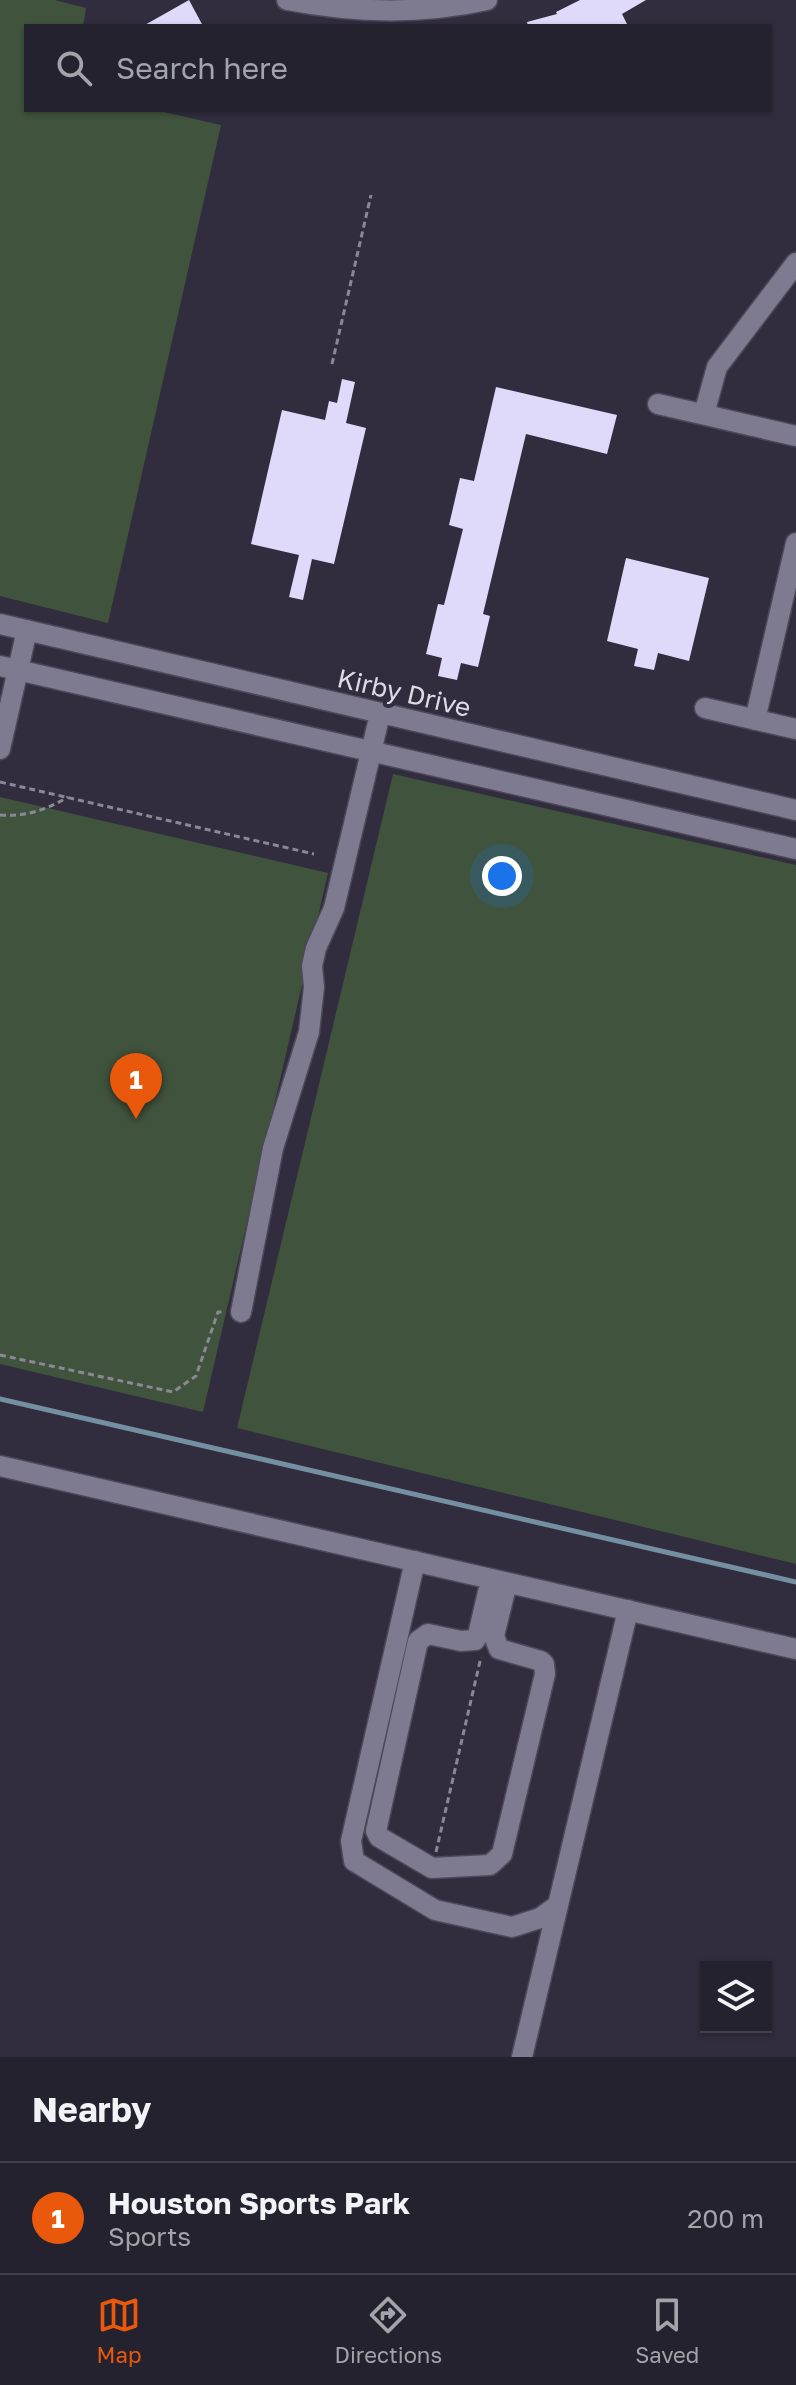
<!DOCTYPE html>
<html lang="en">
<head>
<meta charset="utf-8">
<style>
	body { margin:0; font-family:"Golos Text",sans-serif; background:#2d2a37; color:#f1f3f6 }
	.controls { position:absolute; right:24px; bottom:24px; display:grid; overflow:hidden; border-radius:0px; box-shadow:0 2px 6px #0004 }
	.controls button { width:72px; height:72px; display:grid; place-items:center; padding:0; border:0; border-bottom:2px solid #423f4b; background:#25222f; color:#f1f3f6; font:40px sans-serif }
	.you { position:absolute; left:502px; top:876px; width:28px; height:28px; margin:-20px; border:6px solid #fff; border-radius:50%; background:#1a73e8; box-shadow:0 0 0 12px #1a73e833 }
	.badge { display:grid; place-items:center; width:52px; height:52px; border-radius:50%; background:#ea580c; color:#fff; font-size:26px; font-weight:700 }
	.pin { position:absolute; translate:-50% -66px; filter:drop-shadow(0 2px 4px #0008) }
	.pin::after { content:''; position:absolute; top:42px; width:28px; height:24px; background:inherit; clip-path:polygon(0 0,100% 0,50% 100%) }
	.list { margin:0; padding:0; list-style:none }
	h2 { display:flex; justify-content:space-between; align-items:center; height:104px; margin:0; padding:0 32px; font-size:34px }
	h2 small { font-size:26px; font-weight:400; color:#a3a4aa }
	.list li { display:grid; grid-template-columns:52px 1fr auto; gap:24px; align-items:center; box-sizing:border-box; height:112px; padding:0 32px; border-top:2px solid #423f4b }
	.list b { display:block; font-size:30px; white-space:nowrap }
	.list p { margin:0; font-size:26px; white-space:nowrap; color:#a3a4aa }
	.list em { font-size:26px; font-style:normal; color:#a3a4aa }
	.icon { flex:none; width:44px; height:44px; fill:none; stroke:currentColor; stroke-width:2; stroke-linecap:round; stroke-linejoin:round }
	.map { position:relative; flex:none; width:796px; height:2057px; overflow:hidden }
	.search { position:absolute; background:#25222f; box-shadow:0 2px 6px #0004; left:24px; right:24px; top:24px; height:88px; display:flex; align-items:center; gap:20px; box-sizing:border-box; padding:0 28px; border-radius:0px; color:#a3a4aa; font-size:30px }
	.sheet { height:216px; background:#25222f }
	nav { display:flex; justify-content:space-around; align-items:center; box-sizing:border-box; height:112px; border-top:2px solid #423f4b; background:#25222f; font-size:22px; color:#a3a4aa }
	nav a { display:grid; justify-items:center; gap:4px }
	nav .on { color:#ea580c }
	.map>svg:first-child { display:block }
</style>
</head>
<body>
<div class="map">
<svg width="796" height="2057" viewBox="0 0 796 2057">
	<rect width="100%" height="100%" fill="#312d3f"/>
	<path fill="#40533c" d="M0,0h55l31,8 -3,18h-57v84h129l66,15 -113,498 -108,-27z
		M393,774l403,91v699l-559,-136z
		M0,797l328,76 -125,539 -203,-48z"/>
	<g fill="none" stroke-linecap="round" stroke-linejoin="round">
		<path stroke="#758fa2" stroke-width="5" d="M0,1399l796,183"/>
	</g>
	<path fill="#dfd9fa" d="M189,0l14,26h-60z
		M580,0h66l-24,14 6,12h-100l-1,-4 30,-8 -1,-2z
		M342,379l13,3 -9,41 20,5 -32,136 -22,-5 -9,41 -14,-3 10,-42 -48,-11 31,-134 43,10 4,-19 8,2z
		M496,387l121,28 -10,39 -81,-20 -43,180 7,2 -12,51 -17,-4 -4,17 -19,-4 4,-18 -16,-4 12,-50 6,1 19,-76 -14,-4 11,-47 14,3z
		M626,558l83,20 -20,83 -31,-8 -4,17 -20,-4 4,-17 -31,-8z"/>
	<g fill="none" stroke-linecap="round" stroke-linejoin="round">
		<defs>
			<path id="minor" d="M287,0c67,13 133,15 200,0
				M658,404l138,32
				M704,414l13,-47 79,-104
				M0,624l796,186
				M0,666l796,183
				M705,708l91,21
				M755,720l41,-177
				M0,749l27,-119
				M241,1312l32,-164 36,-116 5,-45 -2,-21 4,-18 18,-40 46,-194
				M0,1466l796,183
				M415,1561l-64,280 3,20 81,49 77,17 28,-9 18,-13
				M499,1585l6,6 -11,45 5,13 42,12 3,3 1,10 -43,180 -12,11 -58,3 -53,-31 -3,-6 42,-190 10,-7 33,7 14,-1 3,-5 10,-43 11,-7 1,-4
				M522,2057l106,-447"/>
		</defs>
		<use href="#minor" stroke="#4c4857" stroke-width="23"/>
		<path stroke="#8b8896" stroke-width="3" stroke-dasharray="6 4" stroke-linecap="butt" d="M332,364l39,-169
			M0,782l314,72
			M0,815c25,2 46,-5 68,-18
			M0,1355l173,37 23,-16 22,-64h7
			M436,1852l45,-195"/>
		<use href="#minor" stroke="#7e7a8f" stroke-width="20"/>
	</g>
	<g text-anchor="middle" stroke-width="8" stroke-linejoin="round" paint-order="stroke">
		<g font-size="26" fill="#dddbe6" stroke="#312d3f">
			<text transform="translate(404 693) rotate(13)" y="9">Kirby Drive</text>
		</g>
	</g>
</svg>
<div class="controls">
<button><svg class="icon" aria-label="layers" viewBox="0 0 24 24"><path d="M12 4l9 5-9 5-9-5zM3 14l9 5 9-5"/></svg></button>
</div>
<div class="you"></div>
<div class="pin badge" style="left:136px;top:1119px">1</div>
<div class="search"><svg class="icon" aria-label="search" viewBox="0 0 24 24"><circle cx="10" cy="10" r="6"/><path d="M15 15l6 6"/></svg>Search here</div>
</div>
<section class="sheet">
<h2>Nearby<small></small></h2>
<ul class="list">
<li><span class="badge">1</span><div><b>Houston Sports Park</b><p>Sports</p></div><em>200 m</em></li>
</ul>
</section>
<nav>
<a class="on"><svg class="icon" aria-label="map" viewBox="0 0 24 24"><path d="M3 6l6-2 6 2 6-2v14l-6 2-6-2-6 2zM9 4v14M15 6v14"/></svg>Map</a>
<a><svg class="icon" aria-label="directions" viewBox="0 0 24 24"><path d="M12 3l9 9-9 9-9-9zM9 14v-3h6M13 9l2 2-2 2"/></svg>Directions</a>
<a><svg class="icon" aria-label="saved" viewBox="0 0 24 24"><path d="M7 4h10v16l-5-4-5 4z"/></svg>Saved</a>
</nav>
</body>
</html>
